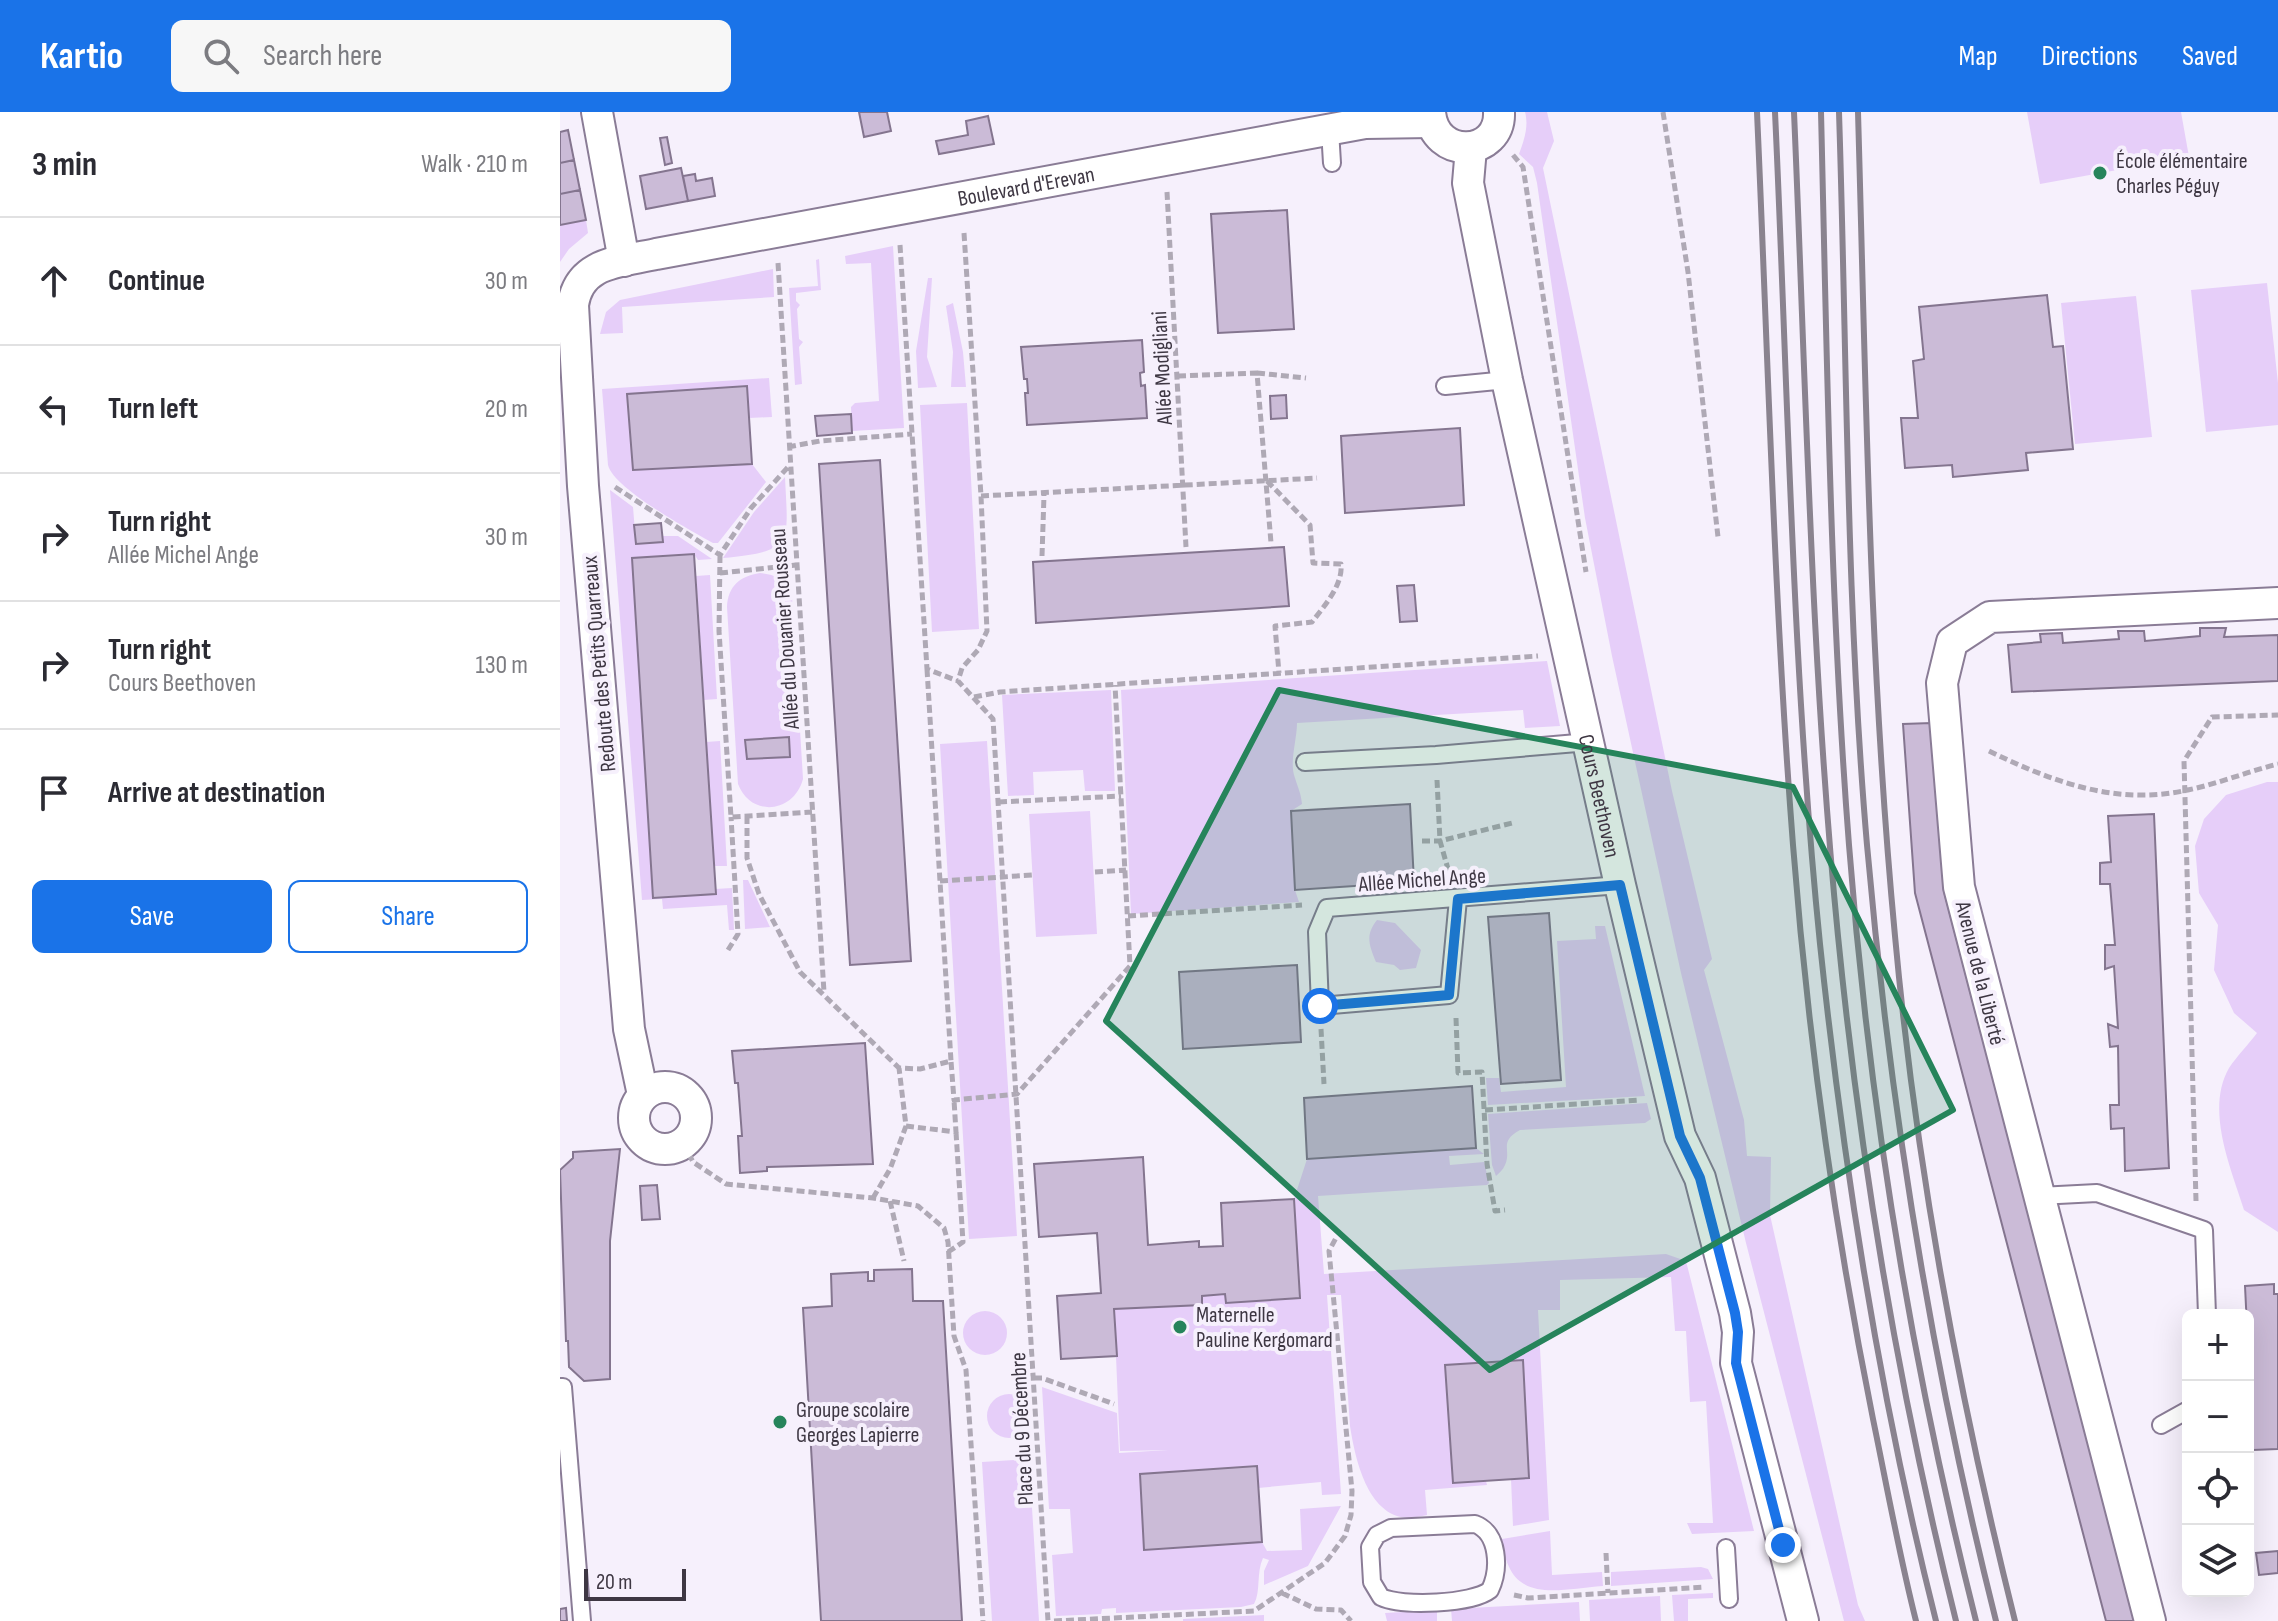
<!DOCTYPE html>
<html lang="en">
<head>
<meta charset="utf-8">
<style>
	body { margin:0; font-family:"Sofia Sans Condensed",sans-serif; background:#f7f7f7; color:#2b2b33 }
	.controls { position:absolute; right:24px; bottom:24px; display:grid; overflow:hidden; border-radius:12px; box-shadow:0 8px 32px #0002 }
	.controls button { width:72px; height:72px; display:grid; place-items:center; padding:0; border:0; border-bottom:2px solid #e1e1e2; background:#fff; color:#2b2b33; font:40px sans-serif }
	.scale { position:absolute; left:24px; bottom:20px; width:102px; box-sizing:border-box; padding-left:8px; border:4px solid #3e3743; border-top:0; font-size:22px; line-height:28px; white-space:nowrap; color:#3e3743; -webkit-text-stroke:6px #f6f0fc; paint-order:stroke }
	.stop { position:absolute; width:24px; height:24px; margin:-18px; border:6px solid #1a73e8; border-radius:50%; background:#fff }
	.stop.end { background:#1a73e8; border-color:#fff; box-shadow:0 2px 8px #0008 }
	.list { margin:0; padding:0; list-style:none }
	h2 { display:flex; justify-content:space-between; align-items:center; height:104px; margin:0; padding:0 32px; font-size:34px }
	h2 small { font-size:26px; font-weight:400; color:#7c7c81 }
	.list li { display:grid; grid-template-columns:52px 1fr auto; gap:24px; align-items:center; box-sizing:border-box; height:128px; padding:0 32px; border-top:2px solid #e1e1e2 }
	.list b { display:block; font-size:30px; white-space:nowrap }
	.list p { margin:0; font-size:26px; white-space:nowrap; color:#7c7c81 }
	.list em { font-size:26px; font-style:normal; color:#7c7c81 }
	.actions { display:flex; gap:16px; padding:24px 32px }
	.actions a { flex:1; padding:18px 0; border:2px solid #1a73e8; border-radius:12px; text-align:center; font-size:28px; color:#1a73e8 }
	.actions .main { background:#1a73e8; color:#fff }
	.icon { flex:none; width:44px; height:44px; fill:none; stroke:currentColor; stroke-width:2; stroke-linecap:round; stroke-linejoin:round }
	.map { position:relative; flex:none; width:1718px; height:1509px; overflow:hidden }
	header { display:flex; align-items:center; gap:48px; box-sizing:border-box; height:112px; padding:0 40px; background:#1a73e8; color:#fff }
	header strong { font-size:38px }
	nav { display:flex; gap:44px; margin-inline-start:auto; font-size:28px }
	.search { width:560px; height:72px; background:#f7f7f7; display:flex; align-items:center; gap:20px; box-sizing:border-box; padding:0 28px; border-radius:12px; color:#7c7c81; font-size:30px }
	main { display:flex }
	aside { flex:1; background:#fff }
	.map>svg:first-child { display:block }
</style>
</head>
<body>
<header>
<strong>Kartio</strong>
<div class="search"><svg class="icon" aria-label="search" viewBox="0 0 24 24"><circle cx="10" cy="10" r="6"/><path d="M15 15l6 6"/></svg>Search here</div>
<nav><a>Map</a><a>Directions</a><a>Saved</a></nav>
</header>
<main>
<aside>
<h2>3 min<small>Walk · 210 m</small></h2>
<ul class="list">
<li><svg class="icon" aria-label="ahead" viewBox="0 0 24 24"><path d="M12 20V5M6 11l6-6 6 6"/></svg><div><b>Continue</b></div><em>30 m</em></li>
<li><svg class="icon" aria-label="left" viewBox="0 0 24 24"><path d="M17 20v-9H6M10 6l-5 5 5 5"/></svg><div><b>Turn left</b></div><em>20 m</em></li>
<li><svg class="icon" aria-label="right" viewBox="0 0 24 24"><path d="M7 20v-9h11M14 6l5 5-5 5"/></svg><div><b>Turn right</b><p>Allée Michel Ange</p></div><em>30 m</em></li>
<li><svg class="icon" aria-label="right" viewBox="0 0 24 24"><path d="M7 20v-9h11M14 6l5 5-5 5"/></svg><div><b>Turn right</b><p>Cours Beethoven</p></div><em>130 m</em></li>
<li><svg class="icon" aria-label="arrive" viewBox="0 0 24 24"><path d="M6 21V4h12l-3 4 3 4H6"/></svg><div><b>Arrive at destination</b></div></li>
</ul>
<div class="actions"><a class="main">Save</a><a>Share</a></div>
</aside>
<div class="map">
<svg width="1718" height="1509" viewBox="0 0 1718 1509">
	<rect width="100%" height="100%" fill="#f6f0fc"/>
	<path fill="#e6cef9" d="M965,0h22l7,29 -11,27 129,623 40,168 -8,11 40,150 3,36 24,1 -1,58 88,390 7,16h-21l-98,-378 -65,-270 -69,-317 -27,-138 -48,-335 -4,-16 -14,-13c5,-14 10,-27 6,-42z
		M1467,0h154l8,45 -149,27z
		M26,108l2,13 -19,16 -9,13v-37z
		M333,134l11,182 -52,3 -1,-24 4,-4 24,-2 -8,-138 -25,1 -1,-8z
		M259,147l2,31 -25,3v8l4,4 -3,4 2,30 4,3 -4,5 3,37 -7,1 -6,-97 29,-2 -2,-26z
		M213,157l1,28 -152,10 1,26 -23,1 6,-22 14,-12z
		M368,166h4l-5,79 10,30 -19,1 -2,-37z
		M1707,171l11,100v42l-72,7 -15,-142z
		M1576,184l16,141 -77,7 -14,-141z
		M393,191l10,49 3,35h-15l2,-35 -7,-46z
		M209,266l3,39 -23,1 -2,-32 -120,9 6,75 119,-6 14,18 -48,61h-5c-23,-13 -99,-54 -105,-78l-6,-76z
		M407,291l12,226 -47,3 -12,-227z
		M225,365c3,67 10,74 -62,81l31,-46z
		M50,378l23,17 3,37 26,-2v-6h16l34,23 -14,1 -4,-6 -62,4 83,331 17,-1 2,42h-5l-2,-25 -64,4 -1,-10 -20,1z
		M200,461c17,2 27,7 32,24l11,182c-9,34 -52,39 -65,5l-11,-177c1,-21 13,-31 33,-34z
		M150,463l7,124 -13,1 -8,-124z
		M987,549l13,65 -35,2 -2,-18 -226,13c0,17 -8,40 -2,55 3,10 6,15 7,26l-11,7 4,79 4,12 -168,12 -10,-224z
		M551,578l4,101h-30l-2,-21 -50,2 1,23 -26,1 -6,-101z
		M160,629l7,125h-13l-8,-124z
		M427,629l30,495 -48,3 -29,-495z
		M1707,670h11v450l-34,-22c-13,-42 -39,-100 -15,-142 8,-12 19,-23 28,-35l-23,-20 -20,-43 4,-45 -19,-32 -4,-47 9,-27 22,-24z
		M530,699l7,123 -61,3 -7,-123z
		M183,768h5l22,47 -25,2z
		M817,808l18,3 26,27 -5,18 -16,2 -6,-5 -18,-3c-7,-17 -11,-27 1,-42z
		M1035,814h10l40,170 -157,9 -2,-27h13l2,14 65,-5 -9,-146 39,-2z
		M1087,991l4,16 -6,4 -125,7c-22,12 -8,20 -15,35 -2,5 -6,8 -9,11l-4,-11 -4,-51z
		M916,1036l8,6 -35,2 1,9 34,-3 5,21 -2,2 -169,11 6,78 342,-20 20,7 68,270 -62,3 -5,-11h26l-7,-122 -16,1 -4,-71h-11l-4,-54 -111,3v30h-22l11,210 -36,6 -2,-47 18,-2 -6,-117 -78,5 8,117 33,-1 1,4 -62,5 2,25c-6,1 -14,3 -20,3 -40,-3 -52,-60 -57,-92l-9,-131h-14l14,199 -19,1 -1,-13 -63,6 -118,-13 5,75 117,-8 5,9 35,-1 -2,-41 41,-3 -33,60 -44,19v-14l5,-11 -6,-2c-7,15 -2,33 -9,46l-13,3 -125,6v-5l-14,1 -1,5 -45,2 -4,-61 21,-2 -3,-44h-21l-7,-122 75,26 2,40 49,-3 -48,1 -6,-142 88,-4v-9l23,-2 2,9 72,-5 -5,-99 13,-40z
		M403 1221a22 22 0 1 1 44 0a22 22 0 1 1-44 0Z
		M427 1304a22 22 0 1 1 44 0a22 22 0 1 1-44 0Z
		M469,1347l10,162h-47l-10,-159z
		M990,1419l2,44 50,-3 1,14c-50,4 -94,19 -101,-47z
		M1141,1455l7,2 5,10 -102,7v-14z
		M1153,1481v5l-25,1v22h-14l-2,-26z
		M1100,1484l1,25h-71l-1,-21z
		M1019,1490l1,19h-128l-1,-12z
		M877,1498v11h-50l-2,-8z
		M704,1503v6h-81v-2z"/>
	<path fill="#cbbbd7" stroke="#84758f" stroke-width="2" d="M299,0h28l4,19 -27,6z
		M428,4l6,28 -55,10 -3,-13 32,-6 -2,-14z
		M8,18l6,30 -14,3v-31z
		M107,25l5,26 -7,2 -5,-27z
		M14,48l6,30 -20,4v-31z
		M121,56l7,33 -42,8 -6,-33z
		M135,62l1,7 16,-3 3,18 -27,5 -5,-25z
		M20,78l6,30 -26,5v-31z
		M727,98l7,119 -76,4 -7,-119z
		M1487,183l6,52 10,-1 10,103 -47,4 2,17 -75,7 -1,-12 -47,3 -4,-50h17l-5,-57 11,-2 -5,-52z
		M582,228l2,32 -4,1 1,13 4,-1 2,33 -120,7 -2,-32h3l-1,-14h-3l-3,-32z
		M187,274l5,78 -119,6 -6,-76z
		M726,283l1,23 -16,1 -1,-23z
		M291,302l1,19 -35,3 -2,-20z
		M900,316l4,77 -119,8 -4,-77z
		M320,348l31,501 -61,4 -31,-501z
		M101,411l2,19 -27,2 -2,-19z
		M724,435l5,59 -253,17 -3,-61z
		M134,442l22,340 -63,4 -21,-340z
		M854,473l3,36 -17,1 -3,-36z
		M1640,516h26l-2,9 54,-2v46l-266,11 -4,-47 33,-3 -1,-8 22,-1 1,10 56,-4 -1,-8h26l1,10 55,-5z
		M1371,611l13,168 191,730h-29l-191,-728 -12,-169z
		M229,625l1,20 -43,2 -2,-19z
		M850,692l4,78 -119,8 -4,-79z
		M1594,702l15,354 -44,3 -1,-43 -13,1 -1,-24h9l-1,-59 -8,1 -2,-23 10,4 -4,-62 -9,3v-24h10l-5,-61h-10v-21l11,-1 -3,-46z
		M989,801l12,167 -60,4 -13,-167z
		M737,853l4,77 -118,7 -4,-77z
		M305,931l8,121 -106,3v4l-27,2 -2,-37h4l-4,-53h-3l-3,-32z
		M912,974l4,62 -169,11 -3,-61z
		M60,1037l-10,92v138l-26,2 -15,-14 -1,-26h-2l-6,-171 13,-12v-6z
		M583,1045l5,88 51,-4v6l24,-1 -2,-43 73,-4 6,99 -74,5 -1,-9 -23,2v9l-88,4 3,47 -56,3 -4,-63 44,-3 -4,-60 -58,4 -5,-73z
		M97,1073l3,34 -18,1 -2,-34z
		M352,1157l1,32h30l19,320h-141l-18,-313 29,-2 -1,-32 37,-2v9h6v-11z
		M1714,1172v10h4v155l-25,1 -8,-164z
		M963,1248l6,118 -76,5 -8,-118z
		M697,1354l5,76 -118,8 -4,-76z
		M1718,1439v22l-19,2 -3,-22z
		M6,1496l1,13h-7v-12z"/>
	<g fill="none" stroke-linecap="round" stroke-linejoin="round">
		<defs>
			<path id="service" d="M770,18l2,33
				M885,274l62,-6
				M745,650l131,-7 153,-13
				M898,787l-9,96 -129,11 -3,-74 10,-24 293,-23
				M1479,1084l58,-3 107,37 3,85
				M0,1275h3l19,234
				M1601,1313l27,-15
				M915,1412c24,9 25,45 15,66 -18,14 -88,17 -109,7l-9,-15 -2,-35 7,-12 14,-7z
				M1166,1436l3,51"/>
			<g id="minor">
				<path d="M37,0l27,149"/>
				<path d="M870,0c4,49 71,45 69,0"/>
				<path id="s1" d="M911,36l-3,35 39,197 113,505 60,251 20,42 35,135 3,19 -2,31 67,258"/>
				<circle cx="105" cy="1006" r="31"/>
				<path id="s2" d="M83,983l-14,-66 -46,-543 -10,-181c6,-44 48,-43 83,-51l709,-131 66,-1"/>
				<path d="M1590,1509l-191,-734 -17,-204 10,-41 38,-25 288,-14"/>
			</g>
		</defs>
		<use href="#service" stroke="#8a7c96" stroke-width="20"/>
		<use href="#minor" stroke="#8a7c96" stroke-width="34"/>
		<path stroke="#afa9b5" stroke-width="5" stroke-dasharray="8 4" stroke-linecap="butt" d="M1103,0l25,160 30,265
			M953,43l10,12 63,405
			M607,80l19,355
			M404,121l17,263 6,135 -9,19 -16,18 -4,13 35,38 55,902
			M340,133l27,424 31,12
			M218,151l46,729
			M697,261l49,5
			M618,264l79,-3 14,170
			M228,335l32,-6 92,-7
			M707,369l43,44 3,38 28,1c2,21 -16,41 -29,58l-37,4 4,47
			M55,375l105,68 31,-47 38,-42
			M421,384l336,-18
			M160,443l-1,76 12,186 81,-5
			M482,444l2,-61
			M160,461l76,-8
			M367,557l24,392
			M414,585l26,-5 538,-36
			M1429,639c62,30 124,54 194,40 32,-6 63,-19 95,-27
			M877,668l3,61 10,35
			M439,690l122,-6
			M187,704v42l12,36 41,78 99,96 21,1 31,-8 3,39 63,-6 113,-128 -15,-281
			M862,729h18l72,-18
			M535,760l31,-2
			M380,769l93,-6
			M568,804l174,-11
			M168,838l10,-16 -7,-117
			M896,906l2,55 24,-1 5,92 8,47 10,-1
			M761,917l3,55
			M925,998l154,-10
			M346,1014l50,6 -2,-32
			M123,1031l10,19 33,22 147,14 45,8 26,22 4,14 6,94 12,34 17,251
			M313,1086l17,-29 16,-43 -7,-58
			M330,1089l14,60
			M1636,1089l-12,-440 28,-44 66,-2
			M388,1140l15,-10 -7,-110
			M474,1266h8l72,26
			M1046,1441l2,40
			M722,1481l34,16 25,1 10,11
			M954,1483l14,3 176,-11
			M494,1509l200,-10 71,-48 20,-27 6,-21 1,-24 -23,-240 8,-15"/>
		<use href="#service" stroke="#fff" stroke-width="16"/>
		<use href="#minor" stroke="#fff" stroke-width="30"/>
		<path stroke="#8a838f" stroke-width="6" d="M1197,0c11,244 17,489 36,733 15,193 42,385 80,574 14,68 26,135 43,202
			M1215,0c13,277 17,556 45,832 24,227 60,455 116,677
			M1234,0c12,275 17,551 44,824 23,231 62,460 118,685
			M1261,0c6,244 9,489 28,733 20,261 63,522 127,776
			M1279,0c8,244 7,490 28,733 23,262 65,521 129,776
			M1298,0c8,275 11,550 37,824 21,230 64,461 120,685"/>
	</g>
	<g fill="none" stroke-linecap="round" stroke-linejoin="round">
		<path stroke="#1a73e8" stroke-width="10" d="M760,894l129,-11 9,-96 162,-14 60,251 20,42 35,135 3,19 -2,31 47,182"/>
	</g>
	<path fill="#26845b" fill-opacity="0.2" stroke="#26845b" stroke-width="6" stroke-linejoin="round" d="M719,578l514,97 160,323 -463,260 -384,-349z"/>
	<g fill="#26845b" stroke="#f6f0fc" stroke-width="3">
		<circle cx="1540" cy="61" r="8"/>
		<circle cx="620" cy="1215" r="8"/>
		<circle cx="220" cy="1310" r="8"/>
	</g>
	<g text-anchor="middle" stroke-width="8" stroke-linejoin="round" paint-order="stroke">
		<g font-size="22" fill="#3e3743" stroke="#f6f0fc" text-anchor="start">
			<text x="1556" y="56">École élémentaire<tspan x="1556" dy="25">Charles Péguy</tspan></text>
			<text x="636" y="1210">Maternelle<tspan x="636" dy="25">Pauline Kergomard</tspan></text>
			<text x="236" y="1305">Groupe scolaire<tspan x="236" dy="25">Georges Lapierre</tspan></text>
		</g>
		<g font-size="22" fill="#3e3743" stroke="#f6f0fc">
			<text dy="8" stroke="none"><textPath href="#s2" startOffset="1276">Boulevard d'Erevan</textPath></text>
			<text transform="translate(601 256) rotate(-93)" y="8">Allée Modigliani</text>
			<text transform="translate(224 517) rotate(-94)" y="8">Allée du Douanier Rousseau</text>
			<text transform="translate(38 552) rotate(-95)" y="8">Redoute des Petits Quarreaux</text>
			<text dy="8" stroke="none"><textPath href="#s1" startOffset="662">Cours Beethoven</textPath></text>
			<text transform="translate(862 767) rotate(-4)" y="8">Allée Michel Ange</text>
			<text transform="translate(1421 861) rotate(76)" y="8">Avenue de la Liberté</text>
			<text transform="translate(461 1317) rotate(-93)" y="8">Place du 9 Décembre</text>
		</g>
	</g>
</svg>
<div class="controls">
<button>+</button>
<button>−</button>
<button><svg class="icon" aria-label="locate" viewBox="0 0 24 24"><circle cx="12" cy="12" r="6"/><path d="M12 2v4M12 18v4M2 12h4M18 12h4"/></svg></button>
<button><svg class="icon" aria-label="layers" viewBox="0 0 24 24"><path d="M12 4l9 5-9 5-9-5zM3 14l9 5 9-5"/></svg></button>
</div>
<div class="scale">20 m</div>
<div class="stop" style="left:760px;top:894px"></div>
<div class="stop end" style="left:1223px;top:1433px"></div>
</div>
</main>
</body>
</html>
